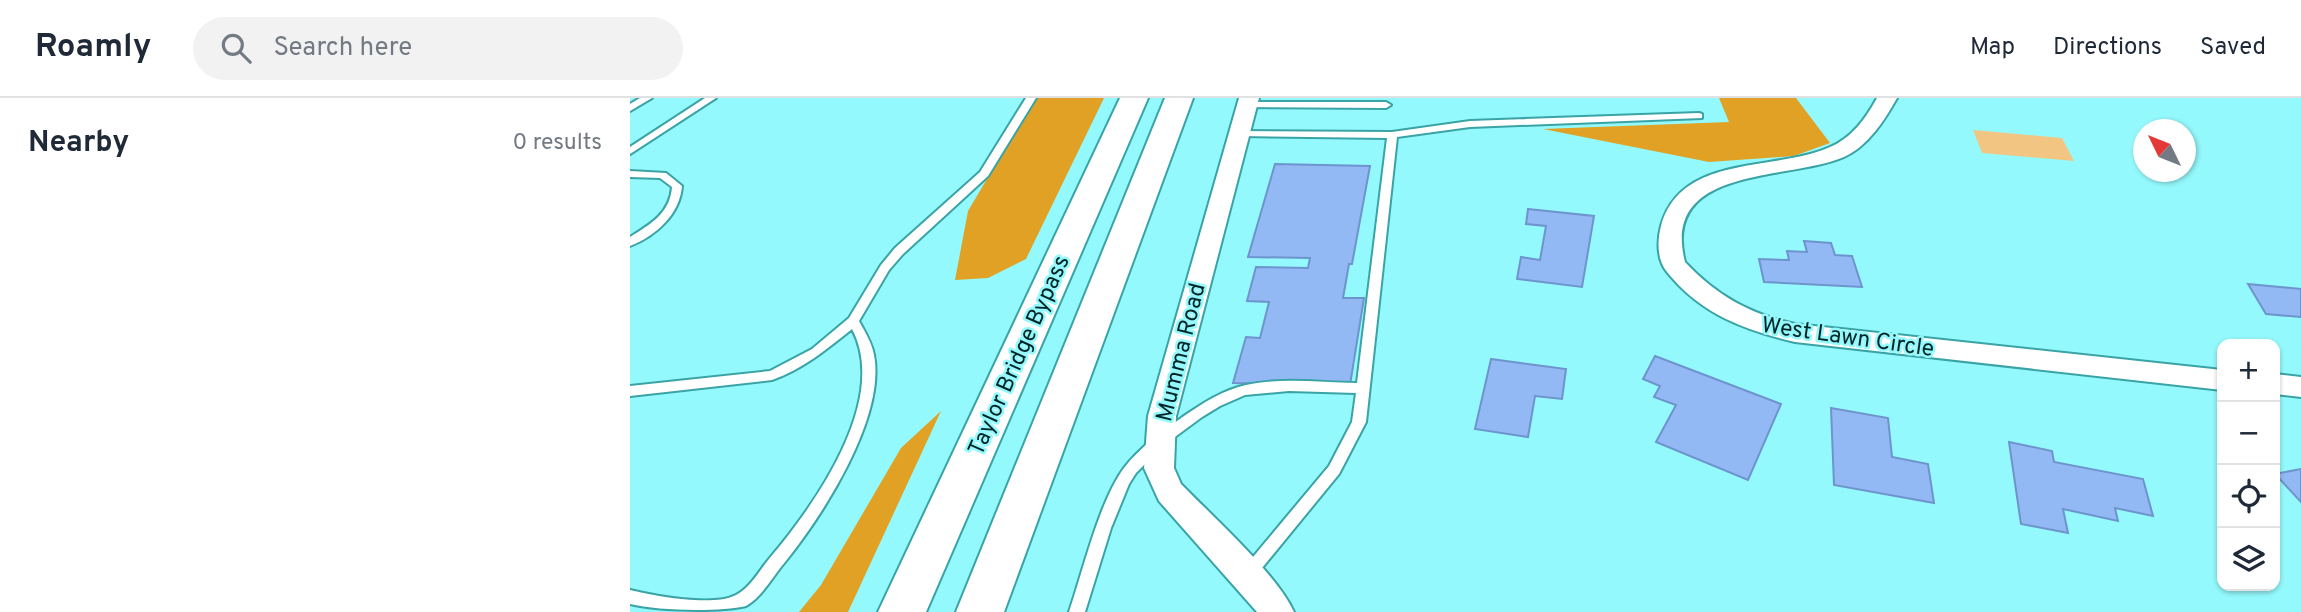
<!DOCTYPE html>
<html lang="en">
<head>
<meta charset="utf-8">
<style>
	body { margin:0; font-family:Overpass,sans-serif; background:#f2f2f3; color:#1f2937 }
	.controls { position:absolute; right:21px; bottom:21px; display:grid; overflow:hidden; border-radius:14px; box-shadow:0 2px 5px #0004 }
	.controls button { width:63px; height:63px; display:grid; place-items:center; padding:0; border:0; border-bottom:2px solid #e0e1e3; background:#fff; color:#1f2937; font:35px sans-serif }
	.compass { position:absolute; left:1503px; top:21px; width:63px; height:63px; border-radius:50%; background:#fff; box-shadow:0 2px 5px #0004; rotate:313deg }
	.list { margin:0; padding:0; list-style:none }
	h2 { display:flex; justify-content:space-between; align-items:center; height:91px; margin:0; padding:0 28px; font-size:30px }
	h2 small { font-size:23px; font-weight:400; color:#747a83 }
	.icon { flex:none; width:38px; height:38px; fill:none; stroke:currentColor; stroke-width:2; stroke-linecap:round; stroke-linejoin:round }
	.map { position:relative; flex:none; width:1671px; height:514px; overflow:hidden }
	header { display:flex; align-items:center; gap:42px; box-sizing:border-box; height:98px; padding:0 35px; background:#fff; border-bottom:2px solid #e0e1e3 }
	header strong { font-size:33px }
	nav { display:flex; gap:38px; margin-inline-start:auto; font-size:24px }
	.search { width:490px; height:63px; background:#f2f2f3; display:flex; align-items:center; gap:18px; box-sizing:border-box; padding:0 24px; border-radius:38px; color:#747a83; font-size:26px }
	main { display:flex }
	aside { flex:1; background:#fff }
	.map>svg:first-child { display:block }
</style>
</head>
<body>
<header>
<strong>Roamly</strong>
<div class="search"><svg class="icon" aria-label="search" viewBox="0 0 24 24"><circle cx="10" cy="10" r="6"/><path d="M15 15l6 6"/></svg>Search here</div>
<nav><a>Map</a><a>Directions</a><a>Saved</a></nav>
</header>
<main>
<aside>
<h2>Nearby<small>0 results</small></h2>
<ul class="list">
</ul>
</aside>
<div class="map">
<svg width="1671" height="514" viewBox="0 0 1671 514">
	<rect width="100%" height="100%" fill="#94f9fc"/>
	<path fill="#f2c682" d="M1343,32l89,8 12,23 -92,-8z"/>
	<path fill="#e1a124" d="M405,0h69l-78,161 -38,19 -33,2 13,-69z
		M1089,0h77l34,45 -36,13 -85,6 -166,-33 186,-7z
		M311,313l-93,201h-49l22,-27 80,-137z"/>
	<path fill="#92b9f4" stroke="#6e94cd" stroke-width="2" d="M645,66l95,2 -18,98h-3l-6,34h21l-14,87 -117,-2 13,-46 14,1 9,-36 -22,-1 9,-34 52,1 2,-10 -62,-1z
		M898,111l66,7 -12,71 -65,-8 4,-22 19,3 6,-34 -20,-2z
		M1174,143l27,2 4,12 17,1 10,31 -98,-5 -5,-23 30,1 -2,-9 20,1z
		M1618,186l53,5v28l-35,-3z
		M1025,258l126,48 -33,76 -92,-38 20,-37 -22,-8 6,-11 -17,-7z
		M861,261l75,10 -4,30 -27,-3 -7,41 -53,-8z
		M1201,310l57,10 4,39 36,7 6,39 -100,-18z
		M1379,344l43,9 2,11 89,17 10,37 -38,-8 3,13 -55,-12 5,24 -47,-9z
		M1671,371v33l-26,-28z"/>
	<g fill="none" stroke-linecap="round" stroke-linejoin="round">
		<defs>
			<path id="lane" d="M10,0h12l-22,13v-7z
				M75,0h11l-86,56v-7z
				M396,0h10l-48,78 -85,78 -14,16 -30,51c6,11 13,22 15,34 12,62 -51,160 -89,207 -12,14 -23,35 -39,44 -26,6 -88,5 -116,-2v-14c25,6 83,17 106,5 14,-7 23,-24 33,-36 45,-53 121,-159 83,-230 -25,20 -49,40 -80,51l-142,16v-10l140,-15 42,-22 37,-31 32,-53 14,-17 85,-76z
				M617,4h139l5,3 -5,3 -142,-1v-4z
				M1069,15l3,1v4l-232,9 -73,10 -31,285 -27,52 -86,105 -5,2 -5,-2 -2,-5 2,-5 86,-103 23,-44 4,-29 -67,-2 -44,4 -25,11 -18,11 -38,28 -28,28 -7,11 -18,44 -26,84h-16c14,-41 30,-110 55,-144 16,-21 39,-37 60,-52 19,-13 39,-26 62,-31 36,-8 75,-2 111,-2l30,-245 -149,-2 -3,-1v-4l157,1 78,-11z
				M0,73l36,2 16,13c-2,28 -26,50 -52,60v-9c21,-13 40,-24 42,-50l-12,-9 -30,-1z"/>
			<path id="street" d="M609,0h20l-83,318 -2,52 7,16c31,32 95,89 113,128h-37l-98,-111 -15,-33 4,-52z
				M1247,0h20c-13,23 -29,48 -53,59 -56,24 -184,8 -159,105 32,34 65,52 110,62l427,46v20l-427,-48c-51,-12 -94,-28 -128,-70 -10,-12 -10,-31 -6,-46 20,-73 114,-54 169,-79 22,-9 36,-29 47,-49z
				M1645,276l26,3v20l-26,-3z"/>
			<path id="primary" d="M490,0h28l-222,514h-48z
				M535,0h28l-189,514h-48z"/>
		</defs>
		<use href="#lane" stroke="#39a3a6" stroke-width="4"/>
		<use href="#street" stroke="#39a3a6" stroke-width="4"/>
		<use href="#primary" stroke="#39a3a6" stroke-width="4"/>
		<use href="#lane" fill="#fff" fill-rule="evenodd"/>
		<use href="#street" fill="#fff" fill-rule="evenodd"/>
		<use href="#primary" fill="#fff" fill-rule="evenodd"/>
	</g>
	<g text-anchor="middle" stroke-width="5" stroke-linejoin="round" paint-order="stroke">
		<g font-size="23" fill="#032526" stroke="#94f9fc">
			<text transform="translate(1218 238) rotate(8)" y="8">West Lawn Circle</text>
			<text transform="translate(550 254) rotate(-76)" y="8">Mumma Road</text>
			<text transform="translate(388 257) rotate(-66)" y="8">Taylor Bridge Bypass</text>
		</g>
	</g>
</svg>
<div class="controls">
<button>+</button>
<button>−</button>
<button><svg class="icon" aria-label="locate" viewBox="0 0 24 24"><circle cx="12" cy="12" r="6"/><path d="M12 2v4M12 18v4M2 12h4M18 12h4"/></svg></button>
<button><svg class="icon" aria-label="layers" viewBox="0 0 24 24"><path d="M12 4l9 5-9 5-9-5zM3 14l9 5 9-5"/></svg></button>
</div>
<svg class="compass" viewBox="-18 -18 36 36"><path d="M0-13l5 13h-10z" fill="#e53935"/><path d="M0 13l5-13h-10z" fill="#747a83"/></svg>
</div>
</main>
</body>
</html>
